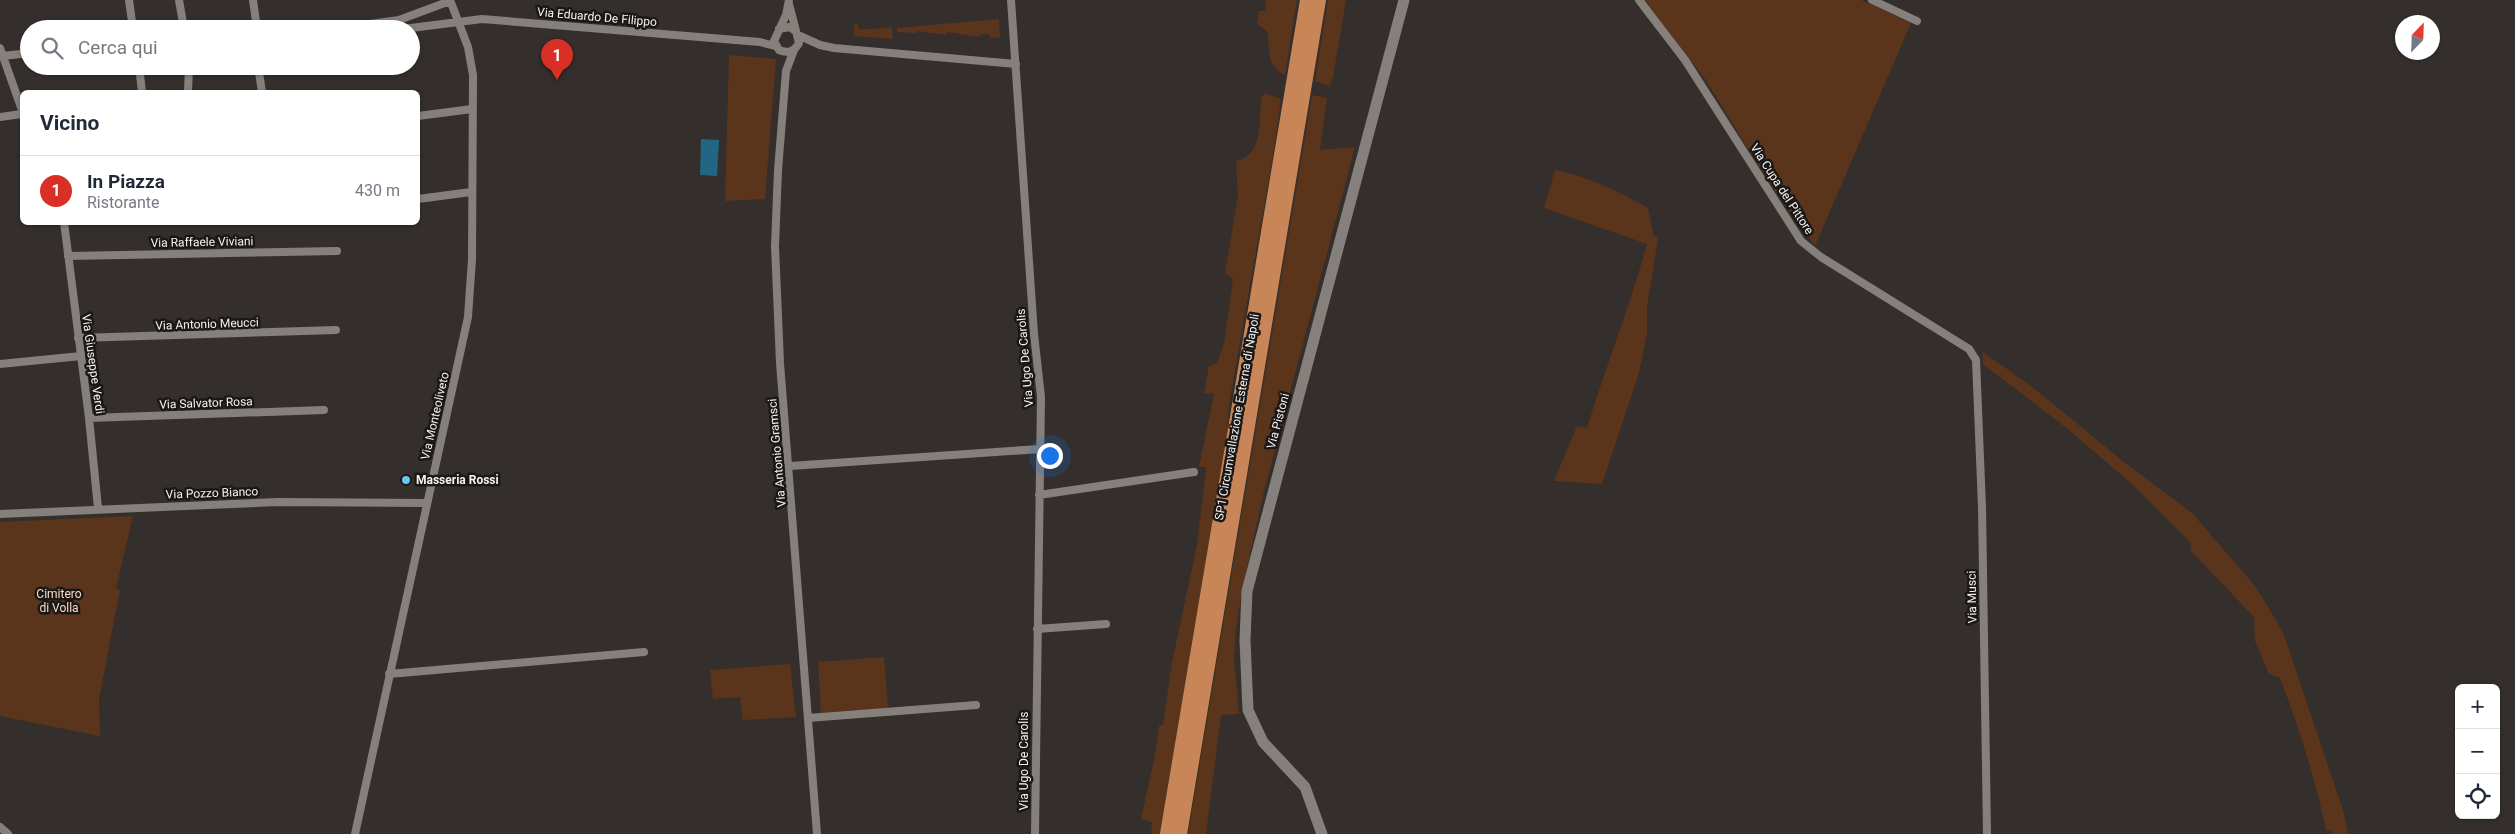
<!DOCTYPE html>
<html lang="it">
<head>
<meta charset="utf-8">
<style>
	body { margin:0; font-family:Roboto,sans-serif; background:#f2f2f3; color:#1f2937 }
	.controls { position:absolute; right:15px; bottom:15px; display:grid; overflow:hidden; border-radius:8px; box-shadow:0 1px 4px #0004 }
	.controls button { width:45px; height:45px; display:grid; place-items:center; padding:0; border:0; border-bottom:1px solid #e0e1e3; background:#fff; color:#1f2937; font:25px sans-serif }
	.compass { position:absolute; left:2395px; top:15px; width:45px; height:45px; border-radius:50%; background:#fff; box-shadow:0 1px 4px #0004; rotate:23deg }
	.you { position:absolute; left:1049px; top:455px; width:18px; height:18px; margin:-12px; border:4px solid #fff; border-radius:50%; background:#1a73e8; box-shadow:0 0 0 8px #1a73e833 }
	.badge { display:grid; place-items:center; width:32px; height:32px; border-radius:50%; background:#d93025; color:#fff; font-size:16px; font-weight:700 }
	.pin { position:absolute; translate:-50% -41px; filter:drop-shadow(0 1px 2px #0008) }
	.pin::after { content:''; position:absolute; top:26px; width:18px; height:15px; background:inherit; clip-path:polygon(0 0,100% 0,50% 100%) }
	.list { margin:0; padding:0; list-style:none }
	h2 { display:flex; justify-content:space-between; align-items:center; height:65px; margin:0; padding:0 20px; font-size:21px }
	h2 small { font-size:16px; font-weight:400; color:#747a83 }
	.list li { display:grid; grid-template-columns:32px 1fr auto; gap:15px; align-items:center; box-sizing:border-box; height:70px; padding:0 20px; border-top:1px solid #e0e1e3 }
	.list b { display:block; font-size:19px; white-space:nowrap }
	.list p { margin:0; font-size:16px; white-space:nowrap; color:#747a83 }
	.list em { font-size:16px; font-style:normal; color:#747a83 }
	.icon { flex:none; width:28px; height:28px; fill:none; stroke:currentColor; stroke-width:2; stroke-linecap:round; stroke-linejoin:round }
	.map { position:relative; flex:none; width:2515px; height:834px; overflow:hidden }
	.search { position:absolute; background:#fff; box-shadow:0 1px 4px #0004; left:20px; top:20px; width:400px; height:55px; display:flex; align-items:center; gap:12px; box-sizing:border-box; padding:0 18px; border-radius:28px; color:#747a83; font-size:19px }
	.panel { position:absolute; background:#fff; box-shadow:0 1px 4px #0004; left:20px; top:90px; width:400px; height:135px; border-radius:8px }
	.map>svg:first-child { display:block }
</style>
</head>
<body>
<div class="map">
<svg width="2515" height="834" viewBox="0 0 2515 834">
	<rect width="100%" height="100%" fill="#342f2c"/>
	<path fill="#5a351b" d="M1266,0h31l-12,75c-20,-9 -14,-26 -18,-44l-10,-7 2,-13h6z
		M1328,0h18l-13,77 -4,9 -14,-5z
		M1643,0h218l50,23 -96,223 -43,-59 -67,-108z
		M999,19l1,19 -11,-1v-3h-8l-1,3 -33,-5v3l-31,-4v2l-19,-1v-4z
		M857,22l2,8 33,-3 1,12 -39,-3v-10z
		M729,55l47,4 -11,140 -40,2z
		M1265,93l16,6 -7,51 -45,254 -2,31 -67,399h-9l1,-12 -11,-3 13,-59 5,-34 4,-1 9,-63 25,-117 9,-76 -1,-2h-6l15,-73 -10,-1 5,-27 8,-3 7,-19 9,-65 -8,-6 13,-77 -2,-35c28,-5 23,-41 25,-63z
		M1312,95l15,3 -7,52 35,-3 -91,344 -22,100 -6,37 -2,29 5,57 -18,1 -15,119h-18z
		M1555,170c32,6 65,22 93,38l5,26 5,4 -11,69v26l-8,40 -37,111 -48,-3 23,-55 10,2c19,-62 43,-122 60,-184l-103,-36z
		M1983,352l48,34 93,76 68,51 64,74 27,45 60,178 5,24h-16l-1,-3 -5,-1c-11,-52 -27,-102 -46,-152l-11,-4 -14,-33 -1,-24 -63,-66 -1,-9 -57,-57 -64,-55 -86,-66z
		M133,516l-17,72 4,2 -21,109 1,37 -100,-20v-194z
		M884,657l4,51 -67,5 -3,-51z
		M790,664l6,53 -53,3 -3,-23 -27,2 -3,-29z"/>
	<path fill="#236683" d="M701,139l18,1 -2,36 -17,-1z"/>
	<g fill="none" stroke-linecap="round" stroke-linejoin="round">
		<path stroke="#86807c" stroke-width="8" d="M129,0l4,29
			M179,0l5,29
			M253,0l4,29
			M1011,0l23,334 7,63 -6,437
			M1639,0l46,60 116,181 20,16 148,92 7,11 6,147 5,327
			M1872,0l45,21
			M789,4l7,27
			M333,29l66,-9 51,-19
			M403,29l79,-10 278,23 15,4
			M779,29l10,-2 7,4 3,12c-4,8 -11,11 -20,7l-5,-9 12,-26 3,-15
			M798,35l22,10 14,3 182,16
			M0,48l22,62
			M794,50l-8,21 -8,99 -3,76 5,117 37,471
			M3,56l26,-3
			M139,66l3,26
			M258,66l4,26
			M188,92l1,-26
			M418,116l54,-7
			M0,117l22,-3
			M418,199l53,-7
			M64,222l25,196 9,90
			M68,256l269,-5
			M78,338l258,-8
			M0,364l81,-8
			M89,418l235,-8
			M790,466l250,-17
			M1039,495l155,-23
			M0,514l278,-12 148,1
			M1037,629l69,-5
			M389,674l255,-22
			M808,718l168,-13
			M0,827l8,7
			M355,834l113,-517 4,-58 1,-184 -5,-28 -18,-47"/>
		<path stroke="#86807c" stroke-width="11" d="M1322,834l-17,-47 -42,-45 -15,-32 -3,-70 2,-49 157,-591"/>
		<path stroke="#c88658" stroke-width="14" d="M1167,834l140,-834
			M1180,834l139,-834"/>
	</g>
	<circle fill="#68c4f0" stroke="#1a1816" stroke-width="2" cx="406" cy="480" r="5"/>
	<g text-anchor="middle" stroke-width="5" stroke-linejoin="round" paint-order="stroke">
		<g font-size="12" fill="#f5f1ef" stroke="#1a1816">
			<text transform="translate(597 17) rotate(5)" y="4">Via Eduardo De Filippo</text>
			<text transform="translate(1782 189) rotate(57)" y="4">Via Cupa del Pittore</text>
			<text transform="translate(202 242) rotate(-1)" y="4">Via Raffaele Viviani</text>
			<text transform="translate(207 324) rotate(-2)" y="4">Via Antonio Meucci</text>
			<text transform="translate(1025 358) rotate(-95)" y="4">Via Ugo De Carolis</text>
			<text transform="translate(93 364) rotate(82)" y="4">Via Giuseppe Verdi</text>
			<text transform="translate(206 403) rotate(-2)" y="4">Via Salvator Rosa</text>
			<text transform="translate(435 416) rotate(-77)" y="4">Via Monteoliveto</text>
			<text transform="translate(1237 417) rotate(-80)" y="4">SP1 Circumvallazione Esterna di Napoli</text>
			<text transform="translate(1278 421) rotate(-75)" y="4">Via Pistoni</text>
			<text transform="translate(777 453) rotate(-95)" y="4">Via Antonio Gramsci</text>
			<text transform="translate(212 493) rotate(-2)" y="4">Via Pozzo Bianco</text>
			<text transform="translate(1972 597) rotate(-91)" y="4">Via Musci</text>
			<text transform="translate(1024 761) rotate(-90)" y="4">Via Ugo De Carolis</text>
		</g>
		<g font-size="12" font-weight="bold" fill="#f5f1ef" stroke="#1a1816" text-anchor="start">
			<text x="416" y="484">Masseria Rossi</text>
		</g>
		<g font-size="12" fill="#f8d9c4" stroke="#1a1816">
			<text x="59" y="598">Cimitero<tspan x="59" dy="14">di Volla</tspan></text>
		</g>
	</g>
</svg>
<div class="controls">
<button>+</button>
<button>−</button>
<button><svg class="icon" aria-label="locate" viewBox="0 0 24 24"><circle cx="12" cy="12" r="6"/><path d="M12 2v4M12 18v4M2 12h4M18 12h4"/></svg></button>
</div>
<svg class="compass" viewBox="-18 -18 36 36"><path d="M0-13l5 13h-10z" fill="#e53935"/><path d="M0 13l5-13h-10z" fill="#747a83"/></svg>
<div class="you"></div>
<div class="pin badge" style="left:557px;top:80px">1</div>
<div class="search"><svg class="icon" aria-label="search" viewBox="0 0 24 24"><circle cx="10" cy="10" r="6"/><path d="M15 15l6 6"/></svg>Cerca qui</div>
<section class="panel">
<h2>Vicino<small></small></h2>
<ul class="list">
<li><span class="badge">1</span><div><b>In Piazza</b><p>Ristorante</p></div><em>430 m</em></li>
</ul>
</section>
</div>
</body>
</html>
